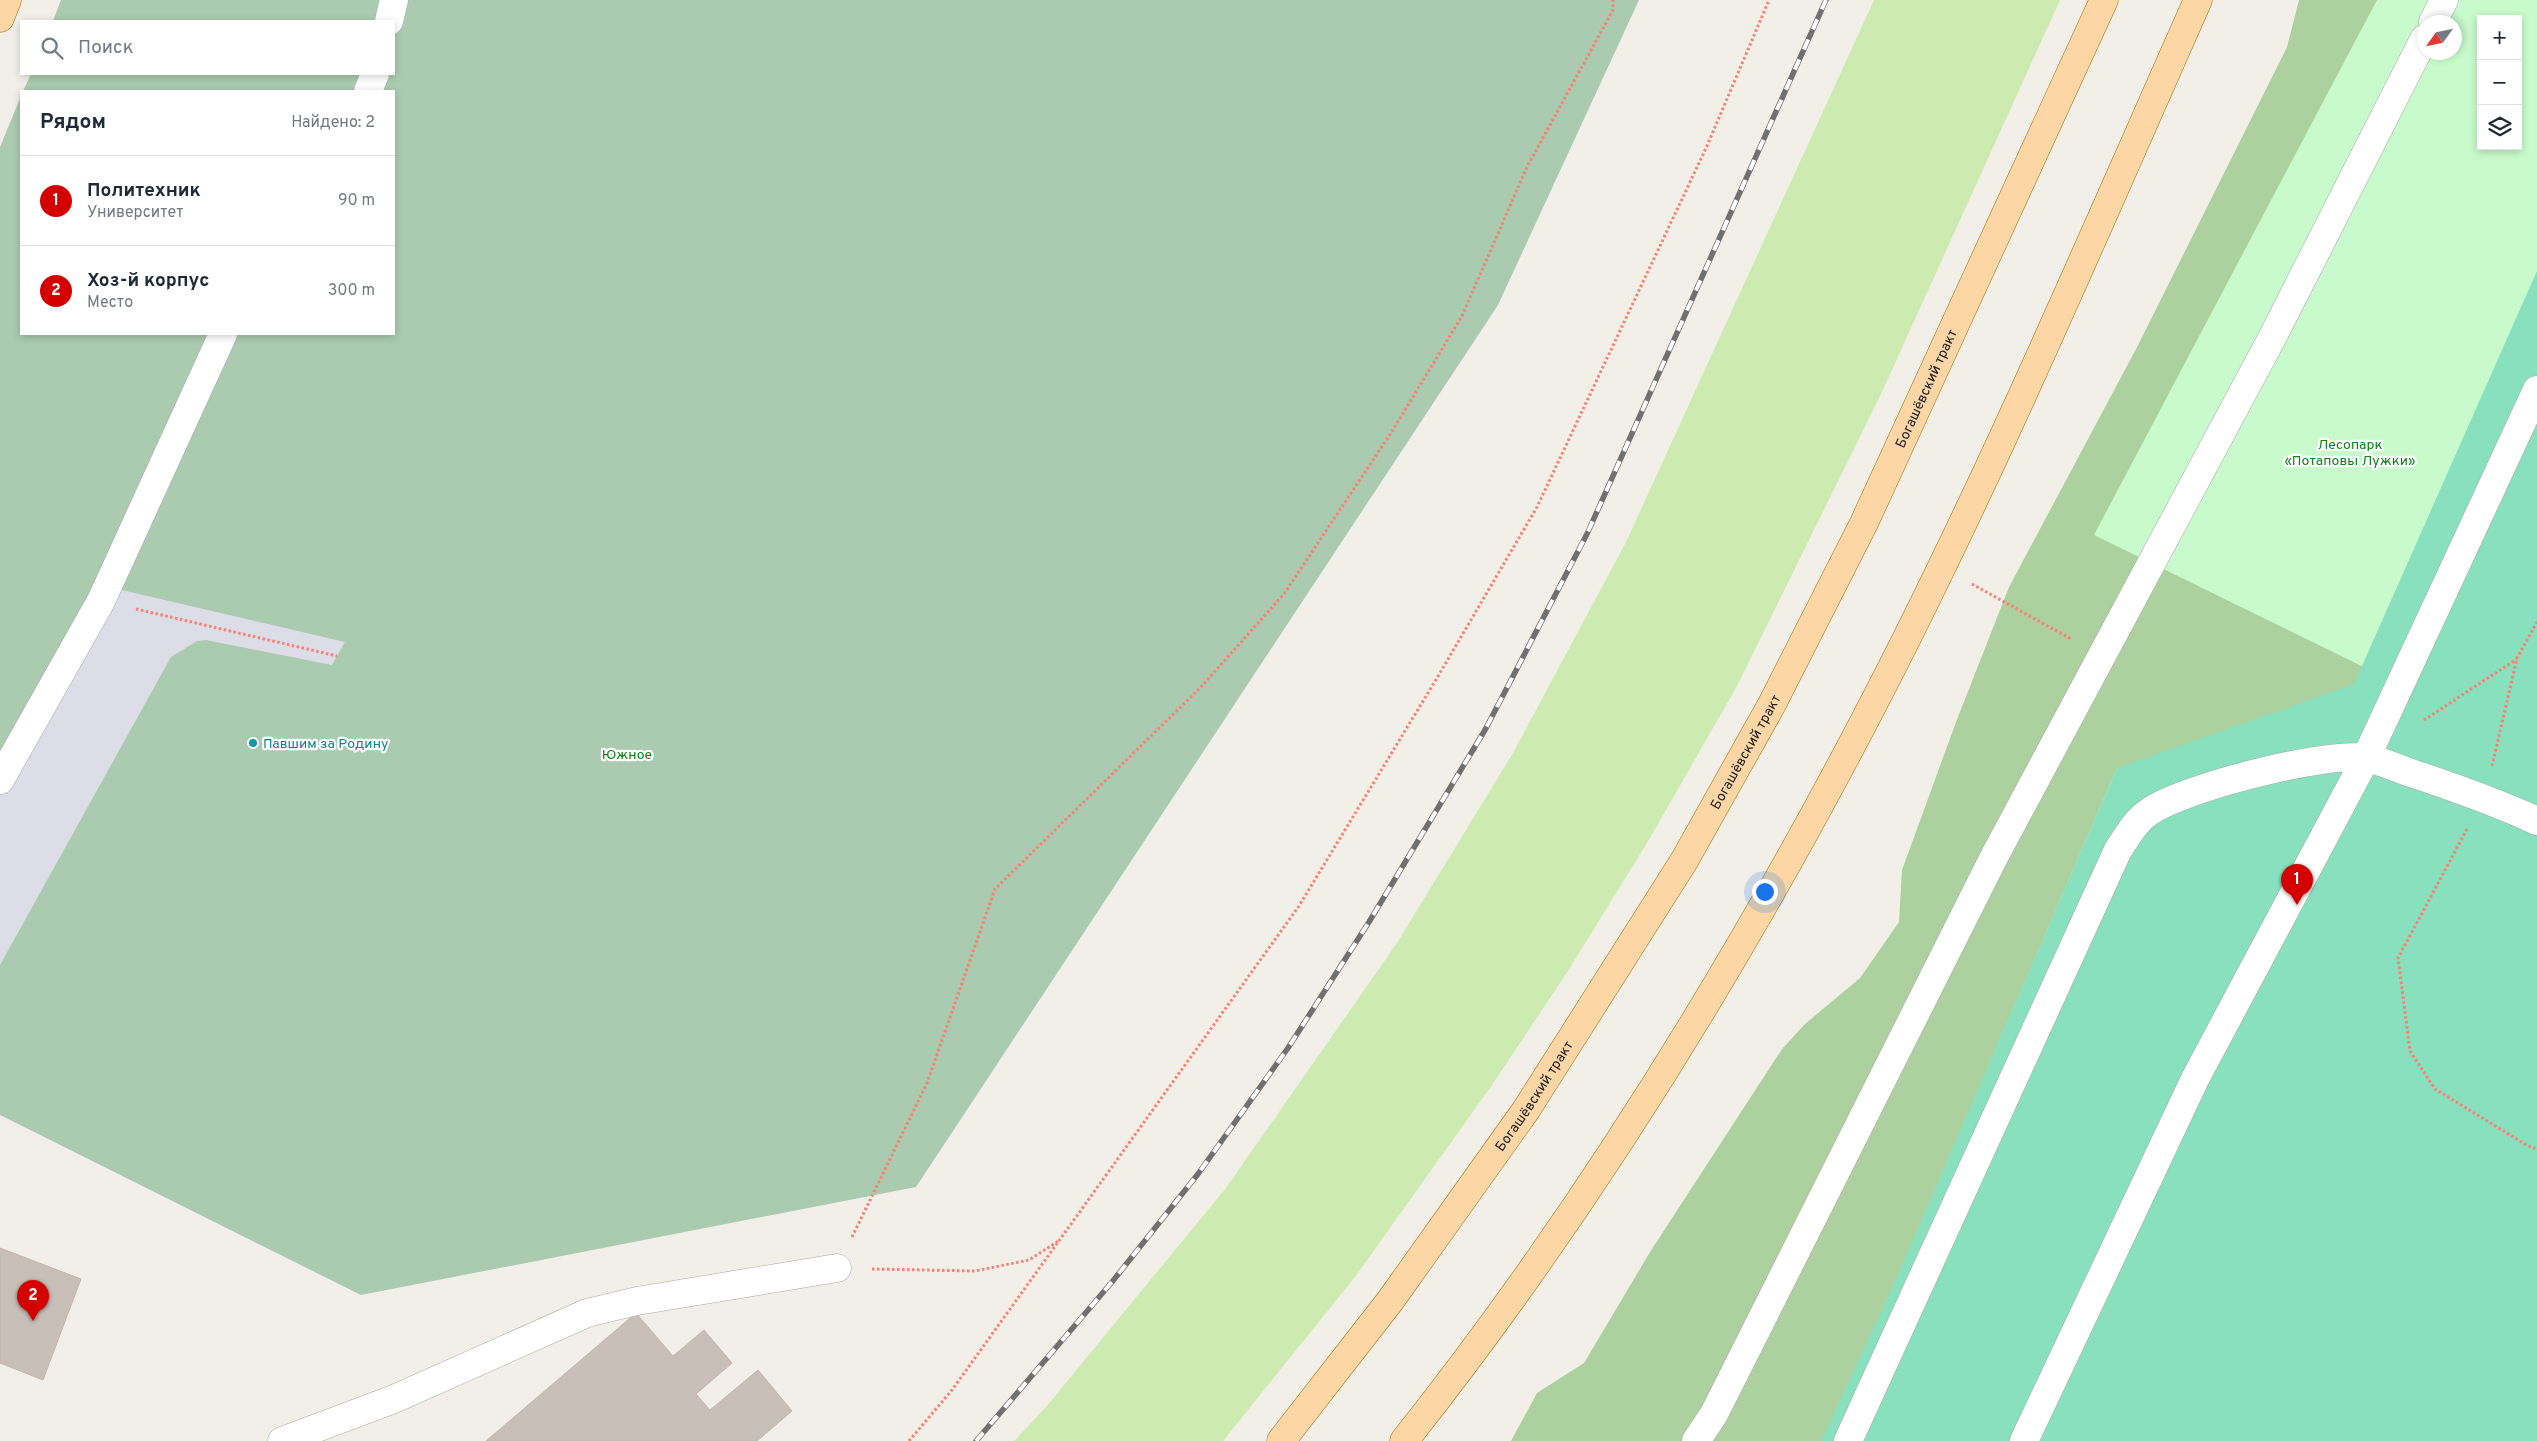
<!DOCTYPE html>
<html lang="ru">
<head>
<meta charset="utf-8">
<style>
	body { margin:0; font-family:Overpass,sans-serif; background:#f2f2f3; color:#1f2937 }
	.controls { position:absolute; right:15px; top:15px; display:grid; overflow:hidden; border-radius:0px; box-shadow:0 2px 8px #0003 }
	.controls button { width:45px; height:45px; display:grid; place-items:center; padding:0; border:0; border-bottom:1px solid #e0e1e3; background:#fff; color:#1f2937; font:25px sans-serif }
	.compass { position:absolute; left:2417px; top:15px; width:45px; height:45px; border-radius:50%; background:#fff; box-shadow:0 2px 8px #0003; rotate:237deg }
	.you { position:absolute; left:1764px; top:891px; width:18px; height:18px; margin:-12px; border:4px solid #fff; border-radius:50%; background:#1a73e8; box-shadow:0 0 0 8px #1a73e833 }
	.badge { display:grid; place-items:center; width:32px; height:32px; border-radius:50%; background:#d40000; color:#fff; font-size:16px; font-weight:700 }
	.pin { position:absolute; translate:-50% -41px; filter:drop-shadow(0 1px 2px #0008) }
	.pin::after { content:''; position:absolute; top:26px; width:18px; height:15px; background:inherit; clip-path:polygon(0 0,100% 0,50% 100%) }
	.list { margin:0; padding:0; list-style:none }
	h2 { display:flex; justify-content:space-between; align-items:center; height:65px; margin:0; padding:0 20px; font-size:21px }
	h2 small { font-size:16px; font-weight:400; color:#747a83 }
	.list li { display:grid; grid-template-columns:32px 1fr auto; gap:15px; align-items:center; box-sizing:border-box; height:90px; padding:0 20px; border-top:1px solid #e0e1e3 }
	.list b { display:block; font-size:19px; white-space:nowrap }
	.list p { margin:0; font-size:16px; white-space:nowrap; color:#747a83 }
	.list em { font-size:16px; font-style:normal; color:#747a83 }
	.icon { flex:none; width:28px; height:28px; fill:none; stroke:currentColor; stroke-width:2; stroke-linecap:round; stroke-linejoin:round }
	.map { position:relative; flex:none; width:2537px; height:1441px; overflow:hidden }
	.search { position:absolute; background:#fff; box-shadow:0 2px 8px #0003; left:20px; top:20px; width:375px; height:55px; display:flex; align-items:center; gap:12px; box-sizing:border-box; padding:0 18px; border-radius:0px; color:#747a83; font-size:19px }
	.panel { position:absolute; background:#fff; box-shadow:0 2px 8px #0003; left:20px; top:90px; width:375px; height:245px; border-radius:0px }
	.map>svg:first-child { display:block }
</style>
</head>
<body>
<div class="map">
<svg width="2537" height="1441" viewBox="0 0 2537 1441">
	<rect width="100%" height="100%" fill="#f2efe9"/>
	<path fill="#cdebb0" d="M1874,0h186l-179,394 -144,292 -87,152 -82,133 -76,114 -137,192 -132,164h-209l32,-34 180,-219 171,-245 116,-190 113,-211z"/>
	<path fill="#add19e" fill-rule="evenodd" d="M2299,0h238v775l-420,-7 -290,673h-316l26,-48 47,-30 66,-111 132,-203 23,-25 55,-46 39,-56 3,-52 54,-148 53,-135 126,-236 152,-304zM2481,19h37v127h-37zM2424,22h30v30h-30z"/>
	<path fill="#aacbaf" d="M61,0h1578l-141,305 -582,882 -555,108 -361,-180v-968l21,-51v238h373v-243h-371l8,-17h363v-53h-341z"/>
	<path fill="#c8facc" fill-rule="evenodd" d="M2377,0h160v752l-443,-217zM2481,19h37v127h-37zM2424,22h30v30h-30z"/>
	<path fill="#88e0be" d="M2537,271v1170h-716l71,-153 225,-520 237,-84z"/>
	<path fill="#dddde8" d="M96,584l249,58 -13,23 -126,-25 -9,1 -26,16 -171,308v-206z"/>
	<path fill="#c7bfb8" stroke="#c4b6ab" d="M0,1248l81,31 -38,101 -43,-17z
		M636,1313l37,43 31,-26 28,33 -36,31 14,16 48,-40 34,41 -35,30h-271z"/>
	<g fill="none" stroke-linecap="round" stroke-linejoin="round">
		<defs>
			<path id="minor" d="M389,21l5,-21
				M2433,22l11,-22
				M368,91l7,-17
				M0,780l101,-179 122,-267
				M282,1441l112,-42 193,-86 50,-12 200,-33
				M1696,1441l18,-27 280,-557 278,-519 152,-299
				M1848,1441l270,-591c9,-13 17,-29 31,-38 33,-24 178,-61 218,-54 15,3 31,11 47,16 42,14 82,28 123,47
				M2024,1441l171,-362 171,-321 171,-368"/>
			<g id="major">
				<path d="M0,18l7,-18"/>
				<path id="s1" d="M1281,1441l109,-140 136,-191 158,-249 88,-157 92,-181 240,-523"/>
				<path d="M1404,1441c170,-214 316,-448 444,-689 130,-244 238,-500 350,-752"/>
			</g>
		</defs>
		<use href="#minor" stroke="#a9a9a9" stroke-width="29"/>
		<use href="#major" stroke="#a06b00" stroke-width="29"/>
		<path stroke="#fa8072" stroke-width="3" stroke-dasharray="2.5 2.5" stroke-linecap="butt" d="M1972,584l99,55
			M136,609l201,47
			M2424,720l93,-61
			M2492,766l25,-108 20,-36
			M2467,829l-69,129 12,93 25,38 93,57 9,3
			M852,1237l75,-154 68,-194 206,-202 83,-93 107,-161 71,-117 65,-149 86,-157v-10
			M872,1269l103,2 54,-11 31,-20
			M909,1441l43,-51 347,-484 138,-228 100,-171 170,-361 62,-146"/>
		<use href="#minor" stroke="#fff" stroke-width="28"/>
		<use href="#major" stroke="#fcd6a4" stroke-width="28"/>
		<defs>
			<path id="rail" d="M976,1441l136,-159 86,-108 90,-126 81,-126 116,-192 102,-196 239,-534"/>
		</defs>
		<use href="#rail" stroke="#707070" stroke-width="5.5"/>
		<use href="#rail" stroke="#fff" stroke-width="4" stroke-dasharray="11" stroke-linecap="butt"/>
	</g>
	<circle fill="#0f9aa8" stroke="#fff" stroke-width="2" cx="253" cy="743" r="5"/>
	<g text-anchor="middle" stroke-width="4.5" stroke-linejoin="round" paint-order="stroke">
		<g font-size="14" fill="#222" stroke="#fff">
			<text dy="5" stroke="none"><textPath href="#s1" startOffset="1238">Богашёвский тракт</textPath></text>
			<text dy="5" stroke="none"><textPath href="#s1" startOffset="832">Богашёвский тракт</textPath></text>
			<text dy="5" stroke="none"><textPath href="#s1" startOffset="428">Богашёвский тракт</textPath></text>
		</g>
		<g font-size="14" fill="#0c8416" stroke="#fff">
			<text x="2350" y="449">Лесопарк<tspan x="2350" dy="16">«Потаповы Лужки»</tspan></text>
			<text x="627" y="759">Южное</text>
		</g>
		<g font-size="14" fill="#0d838f" stroke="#fff" text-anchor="start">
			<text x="263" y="748">Павшим за Родину</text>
		</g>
	</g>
</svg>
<div class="controls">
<button>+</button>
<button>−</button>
<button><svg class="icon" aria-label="layers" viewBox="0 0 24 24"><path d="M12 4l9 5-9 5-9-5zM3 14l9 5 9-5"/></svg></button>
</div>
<svg class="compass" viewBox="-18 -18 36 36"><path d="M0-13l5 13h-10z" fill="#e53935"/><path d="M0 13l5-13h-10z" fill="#747a83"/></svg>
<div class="you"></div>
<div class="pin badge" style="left:2297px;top:905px">1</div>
<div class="pin badge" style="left:33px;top:1321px">2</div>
<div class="search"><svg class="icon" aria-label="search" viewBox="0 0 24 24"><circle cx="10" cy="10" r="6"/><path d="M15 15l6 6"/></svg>Поиск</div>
<section class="panel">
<h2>Рядом<small>Найдено: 2</small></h2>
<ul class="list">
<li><span class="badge">1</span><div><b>Политехник</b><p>Университет</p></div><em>90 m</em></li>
<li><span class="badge">2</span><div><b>Хоз-й корпус</b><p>Место</p></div><em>300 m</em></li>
</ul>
</section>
</div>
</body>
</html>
